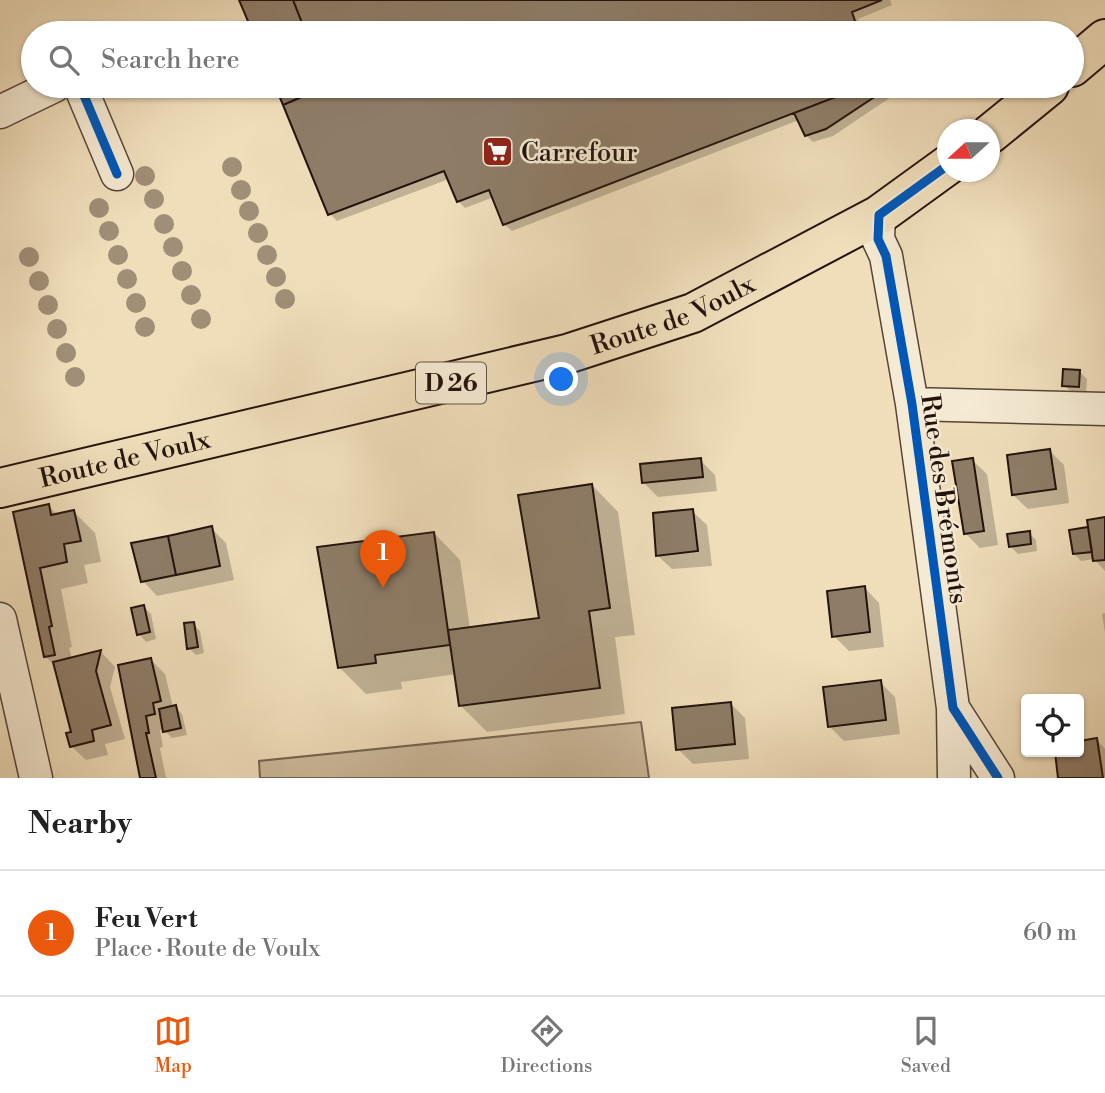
<!DOCTYPE html>
<html lang="en">
<head>
<meta charset="utf-8">
<style>
	body { margin:0; font-family:"Libre Bodoni",serif; background:#f6f6f6; color:#222 }
	.controls { position:absolute; right:21px; bottom:21px; display:grid; overflow:hidden; border-radius:7px; box-shadow:0 2px 5px #0004 }
	.controls button { width:63px; height:63px; display:grid; place-items:center; padding:0; border:0; border-bottom:2px solid #e0e0e0; background:#fff; color:#222; font:35px sans-serif }
	.compass { position:absolute; left:937px; top:119px; width:63px; height:63px; border-radius:50%; background:#fff; box-shadow:0 2px 5px #0004; rotate:249deg }
	.you { position:absolute; left:562px; top:380px; width:24px; height:24px; margin:-18px; border:5px solid #fff; border-radius:50%; background:#1a73e8; box-shadow:0 0 0 10px #1a73e833 }
	.badge { display:grid; place-items:center; width:46px; height:46px; border-radius:50%; background:#ea580c; color:#fff; font-size:23px; font-weight:700 }
	.pin { position:absolute; translate:-50% -58px; filter:drop-shadow(0 2px 4px #0008) }
	.pin::after { content:''; position:absolute; top:37px; width:24px; height:21px; background:inherit; clip-path:polygon(0 0,100% 0,50% 100%) }
	.list { margin:0; padding:0; list-style:none }
	h2 { display:flex; justify-content:space-between; align-items:center; height:91px; margin:0; padding:0 28px; font-size:30px }
	h2 small { font-size:23px; font-weight:400; color:#767676 }
	.list li { display:grid; grid-template-columns:46px 1fr auto; gap:21px; align-items:center; box-sizing:border-box; height:126px; padding:0 28px; border-top:2px solid #e0e0e0 }
	.list b { display:block; font-size:26px; white-space:nowrap }
	.list p { margin:0; font-size:23px; white-space:nowrap; color:#767676 }
	.list em { font-size:23px; font-style:normal; color:#767676 }
	.icon { flex:none; width:38px; height:38px; fill:none; stroke:currentColor; stroke-width:2; stroke-linecap:round; stroke-linejoin:round }
	.map { position:relative; flex:none; width:1105px; height:778px; overflow:hidden }
	.search { position:absolute; background:#fff; box-shadow:0 2px 5px #0004; left:21px; right:21px; top:21px; height:77px; display:flex; align-items:center; gap:18px; box-sizing:border-box; padding:0 24px; border-radius:38px; color:#767676; font-size:26px }
	.sheet { height:217px; background:#fff }
	nav { display:flex; justify-content:space-around; align-items:center; box-sizing:border-box; height:98px; border-top:2px solid #e0e0e0; background:#fff; font-size:19px; color:#767676 }
	nav a { display:grid; justify-items:center; gap:4px }
	nav .on { color:#ea580c }
	.map>svg:first-child { display:block }
</style>
</head>
<body>
<div class="map">
<svg width="1105" height="778" viewBox="0 0 1105 778">
	<rect width="100%" height="100%" fill="#f0debb"/>
	<filter id="stains"><feTurbulence type="fractalNoise" baseFrequency=".00286" numOctaves="4"/><feColorMatrix values="0 0 0 0 .2 0 0 0 0 .09 0 0 0 0 .02 0 0 0 .5 -.17"/></filter>
	<radialGradient id="worn" r=".72"><stop offset=".6" stop-color="#630" stop-opacity="0"/><stop offset="1" stop-color="#630" stop-opacity=".3"/></radialGradient>
	<path fill="#cdbb9d" stroke="#786654" stroke-width="2" d="M641,722l8,56h-389l-1,-17z"/>
	<path fill="#0003" d="M890,0l2,5 -34,14 4,14h-607l-14,-32z
		M277,86h617l3,7 -64,43 -20,6 -7,-7 -7,-15 -287,111 -8,-7 -10,-27 -29,11 -7,-7 -9,-22 -112,42 -7,-7z
		M1080,372l7,7 -1,14 -15,-1 -7,-7z
		M1050,451l14,14 5,38 -41,6 -15,-14z
		M700,460l15,15 2,16 -59,6 -15,-15z
		M972,460l15,14 11,71 -18,3 -15,-15z
		M592,485l26,27 17,123 -20,2 10,77 -138,18 -27,-27 -4,-31 -55,8 1,7 -36,5 -27,-27 95,-134 26,27 10,69 71,-10z
		M48,506l10,9 16,-3 21,21 6,29 -17,3 4,18 -27,6 11,58 -3,1 3,11 29,-7 14,15 -5,20 15,52 -20,5 3,11 -22,5 -15,-14 2,-12 -17,-67 -11,-11 -30,-142z
		M692,511l15,14 5,41 -40,3 -15,-14z
		M1105,519v52l-11,-12 -13,2 -7,-7 17,-21z
		M211,528l15,15 8,37 -77,16 -14,-15z
		M1029,533l7,7 1,11 -19,3 -7,-7z
		M865,588l14,15 5,44 -35,4 -15,-15z
		M144,607l7,7 5,25 -10,3 -7,-8z
		M1105,613v20l-3,-19z
		M193,624l7,7 4,22 -8,2 -7,-7z
		M151,660l14,14 8,33h2l7,7 5,21 -15,3 -8,-8h-4l3,17 -3,1 6,30h-24l-22,-111z
		M880,682l15,15 5,37 -56,7 -15,-15z
		M731,704l14,14 4,41 -56,5 -15,-15z
		M1097,740l8,9v29h-45l-4,-26h23v-9z"/>
	<path fill="#8e7c67" stroke="#23120b" stroke-width="2" d="M239,0h54l13,33h-53z
		M293,0h589l-30,12 7,21h-553z
		M275,86h52l-44,19z
		M327,86h537l-361,139 -14,-35 -32,12 -13,-31 -116,44 -45,-110z
		M864,86h27l-65,43 -21,7 -11,-23z
		M1063,369l17,1 -1,17 -17,-1z
		M1050,449l6,40 -44,6 -5,-40z
		M701,458l2,19 -61,6 -2,-19z
		M973,458l11,73 -20,3 -12,-73z
		M592,484l18,124 -21,3 11,77 -141,18 -11,-76 91,-12 -21,-123z
		M49,504l2,11 23,-5 7,31 -17,3 3,18 -27,6 12,58 -3,1 6,28 -11,2 -31,-145z
		M693,509l5,42 -42,5 -3,-43z
		M1105,517v43l-12,1 -6,-41z
		M212,526l8,40 -44,9 -8,-39z
		M1088,527l4,25 -19,2 -4,-24z
		M1030,531l1,13 -22,3 -2,-13z
		M434,532l16,113 -75,10 1,8 -38,5 -21,-121z
		M168,536l8,39 -35,7 -10,-39z
		M865,586l5,46 -38,5 -5,-46z
		M144,605l6,27 -13,3 -6,-27z
		M194,622l4,25 -11,2 -3,-26z
		M101,650l-5,21 15,54 -19,5 2,11 -24,6 -4,-14 5,-1 -18,-70z
		M151,658l10,43 -8,2 2,11 -9,2 3,17h-3l10,45h-16l-22,-113z
		M881,680l5,40 -58,7 -5,-40z
		M731,702l4,42 -59,6 -4,-42z
		M176,705l5,23 -18,4 -4,-23z
		M1097,738l6,40h-45l-3,-26h24v-11z"/>
	<g fill="none" stroke-linecap="round" stroke-linejoin="round">
		<defs>
			<path id="minor" d="M80,86l37,88
				M0,112l54,-26
				M879,215l-1,24 8,17 26,148 41,304 45,70
				M912,404l193,5
				M0,619l36,159
				M953,708l1,70"/>
			<g id="major">
				<path d="M1072,67l33,-28"/>
				<path d="M990,134l59,-48"/>
				<path id="s1" d="M0,488l567,-134 126,-41 186,-98 69,-50"/>
			</g>
		</defs>
		<use href="#minor" stroke="#564537" stroke-width="35"/>
		<use href="#major" stroke="#23120b" stroke-width="42"/>
		<use href="#minor" stroke="#f5ead3" stroke-width="32"/>
		<use href="#major" stroke="#f0debb" stroke-width="38"/>
		<defs>
			<path id="cycleway" d="M80,86l37,88
				M948,165l-69,50 -1,24 8,17 26,148 41,304 45,70"/>
		</defs>
		<use href="#cycleway" stroke="#f5ead3" stroke-width="13"/>
		<use href="#cycleway" stroke="#0057b8" stroke-width="9"/>
	</g>
	<g fill="#a08e76">
		<circle cx="232" cy="167" r="10"/>
		<circle cx="145" cy="176" r="10"/>
		<circle cx="241" cy="190" r="10"/>
		<circle cx="154" cy="199" r="10"/>
		<circle cx="99" cy="208" r="10"/>
		<circle cx="249" cy="211" r="10"/>
		<circle cx="164" cy="224" r="10"/>
		<circle cx="109" cy="231" r="10"/>
		<circle cx="258" cy="233" r="10"/>
		<circle cx="173" cy="247" r="10"/>
		<circle cx="118" cy="255" r="10"/>
		<circle cx="267" cy="255" r="10"/>
		<circle cx="29" cy="257" r="10"/>
		<circle cx="182" cy="271" r="10"/>
		<circle cx="276" cy="277" r="10"/>
		<circle cx="127" cy="279" r="10"/>
		<circle cx="39" cy="281" r="10"/>
		<circle cx="191" cy="295" r="10"/>
		<circle cx="285" cy="299" r="10"/>
		<circle cx="136" cy="303" r="10"/>
		<circle cx="48" cy="305" r="10"/>
		<circle cx="201" cy="319" r="10"/>
		<circle cx="145" cy="327" r="10"/>
		<circle cx="57" cy="329" r="10"/>
		<circle cx="66" cy="353" r="10"/>
		<circle cx="75" cy="377" r="10"/>
	</g>
	<defs>
		<symbol id="supermarket-square" viewBox="-11 -11 22 22"><rect x="-9" y="-9" width="18" height="18" rx="4" fill="#8f2418" stroke="#f5ead3"/><path d="M-6-5.5h2.5l.6 2H6L4.5 2H-2.5L-4.4-4H-6ZM-1.5 3.2a1.3 1.3 0 1 0 .1 0ZM3 3.2a1.3 1.3 0 1 0 .1 0Z" fill="#fff"/></symbol>
	</defs>
	<g fill-rule="evenodd">
		<use href="#supermarket-square" x="480" y="134" width="35" height="35"/>
	</g>
	<g text-anchor="middle" stroke-width="5" stroke-linejoin="round" paint-order="stroke">
		<rect fill="#f5ead3" stroke="#625347" stroke-width="2" x="416" y="362.5" width="70" height="41" rx="5"/>
		<g font-size="24" font-weight="bold" fill="#23120b">
			<text x="451" y="391">D 26</text>
		</g>
		<g font-size="26" fill="#23120b" stroke="#f5ead3" text-anchor="start">
			<text x="521" y="161">Carrefour</text>
		</g>
		<g font-size="26" fill="#23120b" stroke="#f5ead3">
			<text dy="9" stroke="none"><textPath href="#s1" startOffset="695">Route de Voulx</textPath></text>
			<text dy="9" stroke="none"><textPath href="#s1" startOffset="128">Route de Voulx</textPath></text>
			<text transform="translate(945 499) rotate(82)" y="9">Rue des Brémonts</text>
		</g>
	</g>
	<rect width="100%" height="100%" filter="url(#stains)"/>
	<rect width="100%" height="100%" fill="url(#worn)"/>
</svg>
<div class="controls">
<button><svg class="icon" aria-label="locate" viewBox="0 0 24 24"><circle cx="12" cy="12" r="6"/><path d="M12 2v4M12 18v4M2 12h4M18 12h4"/></svg></button>
</div>
<svg class="compass" viewBox="-18 -18 36 36"><path d="M0-13l5 13h-10z" fill="#e53935"/><path d="M0 13l5-13h-10z" fill="#767676"/></svg>
<div class="you"></div>
<div class="pin badge" style="left:383px;top:588px">1</div>
<div class="search"><svg class="icon" aria-label="search" viewBox="0 0 24 24"><circle cx="10" cy="10" r="6"/><path d="M15 15l6 6"/></svg>Search here</div>
</div>
<section class="sheet">
<h2>Nearby<small></small></h2>
<ul class="list">
<li><span class="badge">1</span><div><b>Feu Vert</b><p>Place · Route de Voulx</p></div><em>60 m</em></li>
</ul>
</section>
<nav>
<a class="on"><svg class="icon" aria-label="map" viewBox="0 0 24 24"><path d="M3 6l6-2 6 2 6-2v14l-6 2-6-2-6 2zM9 4v14M15 6v14"/></svg>Map</a>
<a><svg class="icon" aria-label="directions" viewBox="0 0 24 24"><path d="M12 3l9 9-9 9-9-9zM9 14v-3h6M13 9l2 2-2 2"/></svg>Directions</a>
<a><svg class="icon" aria-label="saved" viewBox="0 0 24 24"><path d="M7 4h10v16l-5-4-5 4z"/></svg>Saved</a>
</nav>
</body>
</html>
